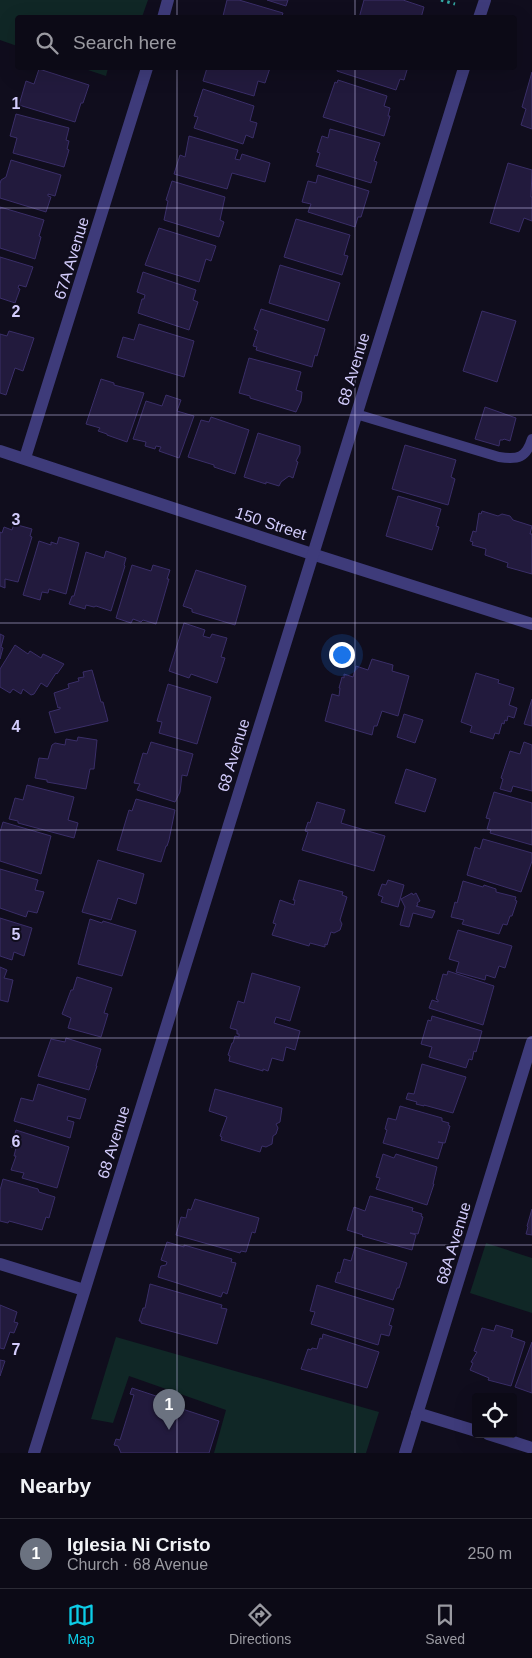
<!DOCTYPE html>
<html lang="en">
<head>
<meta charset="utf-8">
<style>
	body { margin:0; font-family:Arial,sans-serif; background:#1a1823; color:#f1f3f6 }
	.controls { position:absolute; right:15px; bottom:15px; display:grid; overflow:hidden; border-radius:5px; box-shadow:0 5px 20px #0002 }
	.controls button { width:45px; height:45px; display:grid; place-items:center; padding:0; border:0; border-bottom:1px solid #2c2b35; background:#0c0a16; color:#f1f3f6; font:25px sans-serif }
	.you { position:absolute; left:341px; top:654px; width:18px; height:18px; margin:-12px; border:4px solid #fff; border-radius:50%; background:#1a73e8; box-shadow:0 0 0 8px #1a73e833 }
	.badge { display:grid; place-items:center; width:32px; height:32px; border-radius:50%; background:#0dcde7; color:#fff; font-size:16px; font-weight:700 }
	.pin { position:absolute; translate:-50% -41px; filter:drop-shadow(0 1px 2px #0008) }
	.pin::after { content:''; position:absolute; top:26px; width:18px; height:15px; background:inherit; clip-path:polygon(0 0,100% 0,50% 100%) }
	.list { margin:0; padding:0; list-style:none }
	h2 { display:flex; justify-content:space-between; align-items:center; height:65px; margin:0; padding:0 20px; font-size:21px }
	h2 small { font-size:16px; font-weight:400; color:#9a9aa1 }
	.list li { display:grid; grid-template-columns:32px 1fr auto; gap:15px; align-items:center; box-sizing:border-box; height:70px; padding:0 20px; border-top:1px solid #2c2b35 }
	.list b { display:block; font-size:19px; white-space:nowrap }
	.list p { margin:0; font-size:16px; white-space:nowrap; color:#9a9aa1 }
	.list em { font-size:16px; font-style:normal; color:#9a9aa1 }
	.icon { flex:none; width:28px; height:28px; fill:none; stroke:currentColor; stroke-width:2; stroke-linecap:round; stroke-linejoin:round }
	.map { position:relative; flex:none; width:532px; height:1453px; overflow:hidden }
	.search { position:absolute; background:#0c0a16; box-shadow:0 5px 20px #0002; left:15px; right:15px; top:15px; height:55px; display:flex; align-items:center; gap:12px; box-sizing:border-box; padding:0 18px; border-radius:5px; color:#9a9aa1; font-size:19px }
	.sheet { height:135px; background:#0c0a16 }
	nav { display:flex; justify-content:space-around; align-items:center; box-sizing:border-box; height:70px; border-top:1px solid #2c2b35; background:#0c0a16; font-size:14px; color:#9a9aa1 }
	nav a { display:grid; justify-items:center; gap:2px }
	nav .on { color:#0dcde7 }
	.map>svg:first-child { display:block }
</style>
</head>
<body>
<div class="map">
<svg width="532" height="1453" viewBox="0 0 532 1453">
	<rect width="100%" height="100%" fill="#100d1d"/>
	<path fill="#102726" d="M0,0h148l-6,17 -124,1 -1,28 -17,-6z
		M82,68h26l-2,8z
		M486,1243l46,15v55l-62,-20z
		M116,1337l263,75 -13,41h-152l12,-43 -97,-34 -16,47 -22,-4z"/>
	<path fill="#221a3d" stroke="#3a2e68" d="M227,0h12l44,13 -1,3 2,2h-55l-6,-2z
		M267,0h21l-2,6z
		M364,0h39l21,7 -3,11h-62z
		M207,68h63l-5,15 -7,-2 -4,15 -51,-15z
		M338,68h67l2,2 -3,10 -4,-1 -4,11 -59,-19z
		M39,69l50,16 -6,18h-2l-6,19 -56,-17 7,-24 8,3z
		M532,72v57l-11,-4 5,-16 -4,-2z
		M338,80l49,16 -3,10 6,2 -2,8h2l-6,20 -61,-19 12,-35 2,1z
		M203,89l51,17 -4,15 7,2 -4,15 -7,-3 -3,9 -49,-16 4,-11 -4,-1z
		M16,114l53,14 -3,12 3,1 -2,8 2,1 -5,17 -51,-14 4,-15 -7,-2z
		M330,129l50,14 -6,18 3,1 -6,21 -55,-17 4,-13 -3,-1 5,-16 6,2z
		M189,136l49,14 -3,9 5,1 2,-6 28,9 -5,19 -33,-9 -5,16 -53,-15 6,-19 5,2z
		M11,160l50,15 -6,21 -7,-2v2l3,1 -5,15 -46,-14v-14l1,-4 5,-3z
		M508,163l24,7 -1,27h1v24l-8,-3 -5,14 -29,-9z
		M318,175l51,16 -8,26h-3l-3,10 -47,-15 3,-8 -9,-2 6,-21 8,2z
		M172,181l53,16 -5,23 4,2 -5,15 -55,-17 4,-19 -2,-1z
		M0,207l44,13 -5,16 2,1 -6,22 -35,-11z
		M296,219l54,16 -6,20 4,1 -6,19 -58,-18z
		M159,228l57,18 -5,15 -5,-2 -7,23 -54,-17z
		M0,257l33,10 -7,20 -7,-2 -1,3 2,1 -5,14 -15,-5z
		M280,265l60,18 -12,38 -59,-18z
		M143,272l53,18 -3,10 5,2 -9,28 -51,-17 4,-14h2l1,-4 -8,-3z
		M261,309l64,20 -8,27 -2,-1 -3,12 -56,-17 1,-3 -4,-1 5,-15 -4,-2z
		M482,311l34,10 -19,61 -34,-11z
		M139,324l55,17 -10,36 -67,-20 6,-20 11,3z
		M9,331l25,7 -11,33 -8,-3 -9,27 -6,-2v-59l7,2z
		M249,358l52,14 -5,18 6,2 -1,9 -5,11 -46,-14v-2l-11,-3z
		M101,379l13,4v2l30,8 -17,49 -20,-7v-1l-9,-3 2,-3 -14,-4z
		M166,395l15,5 -4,11 17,5 -15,42 -20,-7 2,-4 -5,-1 -1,3 -10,-3 1,-4 -13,-3 13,-38 16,5z
		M485,407l31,11 -6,23 -6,-2 -1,1h-3l-1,6 -24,-7z
		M211,417l38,13 -14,44 -21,-7v-2l-26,-8 13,-37 8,2z
		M258,433l42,13v7l-4,8 2,1 -5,16 -4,-2 -8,6 -2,4 -13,-4v2l-22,-7z
		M405,445l51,15 -5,17 4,2 -7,26 -56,-16z
		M398,496l43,13 -5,17 3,1 -7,23 -46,-14z
		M482,511l16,5 4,-2 8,2 3,4 19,6 -2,8h2v40l-25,-7 1,-4 -23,-8 1,-6 -14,-4 1,-3 -3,-1 3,-10 3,1 3,-19 2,1z
		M14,524l18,5 -2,7 2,1 -14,45 -13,-3v9l-5,-2v-54l2,1 2,-6 8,3z
		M59,537l20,6 -13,51 -17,-5 -1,4 -6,-1 -2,8 -17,-5 16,-54 12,4v-3l6,2z
		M106,551l20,7 -2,7 1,1 -14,45 -15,-5 -2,1 -8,-2 -1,4 -16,-5 3,-8h2l12,-44 18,6z
		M132,565l19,6 2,-6 17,5 -3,9h2l-13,45 -13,-4 -2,2 -8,-3 -2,4 -15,-5z
		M196,570l50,16 -11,39 -43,-13v-3l-9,-3z
		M184,623l21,7 -2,6 7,2 2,-4 15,4 -6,19 4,1 -8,25 -26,-9 -2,4 -20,-7z
		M0,634l4,2 -3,11 2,1 -3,11z
		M15,645l13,9 2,-3 11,7 2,-4 21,10 -7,10 -1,-1 -9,14 -6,-4 -7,11 -3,1 -8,-6 -2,5 -8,-5 -3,4 -10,-6v-18z
		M372,659l21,6 -1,6 17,5 -11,40 -16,-5 -5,15h-3l-2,9 -47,-14 7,-27 7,2 1,-8h-1l3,-11 2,1v-4l9,3 3,-11 12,4z
		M92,670l9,32h2l5,19 -53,12 -6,-21 11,-3v-2l-2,1 -4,-15 15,-5 -1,-4 11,-3 -1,-3 6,-1 -1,-5z
		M476,673l23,7 -1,3 16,5 -5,17 8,3 -3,10 -6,-2 -1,5 -2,-1 -1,4 -2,-1 -3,11 -4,-1 -2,6 -23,-7 2,-6 -11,-4z
		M168,684l43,13 -14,47 -38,-11 3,-11 -5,-1z
		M532,699v27l-8,-2z
		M404,714l19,6 -8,23 -18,-6z
		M78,737l19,3 -3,29h-4l-4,20 -39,-7v-2l-12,-2 4,-20 9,1 4,-14 3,-2 10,2 1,-6 11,2z
		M151,742l42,12 -6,22 -5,-1 -2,17 -5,10 -38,-12 3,-6 -6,-1 9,-30 4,1z
		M524,742l8,3v46l-19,-5 -2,6 -11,-3 3,-10 -2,-1 9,-27 10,3z
		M406,769l30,10 -11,33 -30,-9z
		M27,785l47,12 -6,23 10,3 -4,15 -56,-15v-2l-9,-2 6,-21 8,2z
		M494,792l38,11v42l-42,-12 1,-3 -4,-1 3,-10 -4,-1z
		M136,799l39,11 -6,30 -2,6h-1l-5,16 -44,-12 12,-40 3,1z
		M317,802l28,8 -4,13 44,13 -11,35 -72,-21 6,-18 -3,-1 3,-9 2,1z
		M3,822l48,14 -10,38 -41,-13v-29z
		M483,839l49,14v8l-11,31 -54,-17 8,-28 5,2z
		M98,860l46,14 -8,30 -18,-6 -7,22 -29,-8z
		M0,869l38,11 -3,10 9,2 -7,21 -9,-2 -2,6 -26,-9z
		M299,880l44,12 -1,3 5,2 -7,23 2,4 -2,6 -6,3 -3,-1 -4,13 -2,-1v3l-15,-4 -1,3 -37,-11 4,-11 -3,-1 7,-23 14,5 1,-5h-2z
		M388,880l16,5 -6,22 -17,-5 2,-5 -5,-2 4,-11 4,1z
		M463,881l20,6 1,-2 12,4v3l20,5 -1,3 2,1 -5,15h-2l-3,9 -4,-1 -4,10 -37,-10 2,-4 -13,-3 4,-15 2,1z
		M412,893l1,2 3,-2 4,8 -3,2 1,2 -2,1 19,5 -3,7 -19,-5 -4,14 -9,-2 5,-18 -4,-8z
		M0,918l32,10 -8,28 -10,-4 -2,8 -12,-4z
		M90,919l12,4 1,-2 33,10 -14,45 -44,-12z
		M458,930l54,16 -7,22 -6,-2 -4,12 -9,-3 -1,5 -29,-8 3,-10 -10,-3z
		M0,967l7,3 -3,8 9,2 -5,22 -8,-2z
		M448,971l46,15 -11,39 -54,-17 3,-8 6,2v-2l-2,-1 7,-25 4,1z
		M252,973l48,14 -10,34 -14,-4 -2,6 26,8 -5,19 -9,-3 -3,14 -11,-3 -4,13 -5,-2v2l-34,-10 1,-5 -2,-1 4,-12h1l2,-7 4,1v-3h-2v-4l-7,-2 8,-27 6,2z
		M77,977l35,11 -8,25 4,1 -7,23 -33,-9 3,-10 -9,-4 9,-24h2z
		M432,1016l50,15 -6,21 -2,-1 -2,9 -3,-1 -3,9 -37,-11 3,-10 -11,-3 7,-24 3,1z
		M66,1038l35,11 -5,17h1l-8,24 -51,-14 13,-37 14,3z
		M422,1064l44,13 -13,36 -29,-8v1l-8,-2 1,-2 -11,-3 2,-6 6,1z
		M38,1084l48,15 -6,20 -12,-3 -1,4 7,2 -4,16 -56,-17 7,-23 12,3z
		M215,1089l67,19 -2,14 -4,2 2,4 -2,6 -3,2 -1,8 -6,3 -4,-1 -2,6 -39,-12 1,-3 -2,-1 7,-19 -18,-6z
		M400,1106l42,12v3l7,2 -1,2 2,1 -5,17 -7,-1 5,1 -5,16 -55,-16 4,-13 -2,-1 3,-11 8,2z
		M16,1130l53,17 -12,41 -35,-10 2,-5 -13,-3 5,-14h-2l2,-8 -5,-1z
		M383,1154l11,4 2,-4 41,13 -4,17h1l-7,21 -51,-16 4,-11 -4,-1z
		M3,1179l35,10 1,3 16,5 -6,21 -3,-1 -4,13 -33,-9 -1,2 -8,-2v-31z
		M370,1196l43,12 -1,3 10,3 -1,2 2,1 -5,17 -8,-1 6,2 -4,15 -50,-14 1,-1 -16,-5 7,-23 11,4z
		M195,1199l64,19 -4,15 -3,-1 -6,20 -5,-1 -1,2 -64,-18 5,-18 5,1 2,-9 3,1z
		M532,1209v26l-6,-1 2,-7 -1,-1z
		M167,1242l17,5v-2l48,14 -1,3 5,1 -9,31 -4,-2 -2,5 -63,-20 3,-11 5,-1 1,-3 -6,-2z
		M355,1247l52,16 -8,25h-2l-4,12 -58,-18 3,-10 2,1 4,-14 7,2z
		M150,1284l72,21 -1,3 6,1 -10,35 -76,-21v-2h-2l4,-13h2z
		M317,1285l77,24 -5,16 3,1 -3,10 -8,-2 -3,11 -67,-21 4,-12 -5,-1z
		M0,1305l17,7 -3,10 4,1 -4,10 -4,-1 -6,17 -4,-1z
		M496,1325l17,5 -2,7 14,5 -14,44 -23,-6 1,-2 -19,-8 3,-7 -2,-1 6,-10 -3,-1 8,-23 12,3z
		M323,1334l56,18 -12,36 -66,-19 7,-20 3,1 1,-2 5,1 3,-11 2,1z
		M532,1342v51l-17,-6z
		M0,1360l5,1 -5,15z
		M132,1388l33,11 -1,4 55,18 -10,32h-88l-3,-7 -4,-1 2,-6 4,1 14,-45 -4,-1z"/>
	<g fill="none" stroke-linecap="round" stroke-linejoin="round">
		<path stroke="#34a8a3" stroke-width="3" stroke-dasharray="2.5 4" stroke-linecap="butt" d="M441,0l14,4"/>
		<path stroke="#3e3b7a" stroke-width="10" d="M356,414l143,43c19,3 27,1 33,-18"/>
		<path stroke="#3e3b7a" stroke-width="12" d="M163,18l5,-18
			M0,451l312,103 220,70
			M25,458l122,-390
			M0,1264l84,26
			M417,1413l59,18
			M488,1434l44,14
			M405,1453l127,-411"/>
		<path stroke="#3e3b7a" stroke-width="12" d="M479,18l6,-18
			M34,1453l430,-1385"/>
	</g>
	<path fill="none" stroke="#d3ccfc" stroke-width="1" stroke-opacity="0.55" d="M177,0v18M355,0v18M177,68v1385M355,68v1385M0,208h532M0,415h532M0,623h532M0,830h532M0,1038h532M0,1245h532"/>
	<g text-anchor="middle" stroke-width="4" stroke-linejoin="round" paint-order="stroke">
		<g font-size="16" fill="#d3ccfc" stroke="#100d1d">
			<text transform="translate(71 258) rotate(-73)" y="6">67A Avenue</text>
			<text transform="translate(353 369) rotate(-73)" y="6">68 Avenue</text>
			<text transform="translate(271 523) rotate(18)" y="6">150 Street</text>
			<text transform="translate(233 755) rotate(-73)" y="6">68 Avenue</text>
			<text transform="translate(113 1142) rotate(-73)" y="6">68 Avenue</text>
			<text transform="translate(453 1243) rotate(-73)" y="6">68A Avenue</text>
		</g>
	</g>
	<g font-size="16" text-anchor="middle" font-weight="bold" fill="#d3ccfc" stroke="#100d1d" stroke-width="4" stroke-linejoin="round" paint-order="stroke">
		<text x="16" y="109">1</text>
		<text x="16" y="317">2</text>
		<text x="16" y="525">3</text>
		<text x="16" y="732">4</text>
		<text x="16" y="940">5</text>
		<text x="16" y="1147">6</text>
		<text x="16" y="1355">7</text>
	</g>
</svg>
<div class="controls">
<button><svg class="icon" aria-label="locate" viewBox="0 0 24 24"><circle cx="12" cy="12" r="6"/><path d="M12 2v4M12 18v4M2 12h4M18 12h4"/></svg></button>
</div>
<div class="you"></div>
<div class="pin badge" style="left:169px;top:1430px;background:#6b7280">1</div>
<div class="search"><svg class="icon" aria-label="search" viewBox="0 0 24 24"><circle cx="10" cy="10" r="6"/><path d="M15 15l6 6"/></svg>Search here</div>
</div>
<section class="sheet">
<h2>Nearby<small></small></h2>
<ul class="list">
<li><span class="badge" style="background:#6b7280">1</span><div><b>Iglesia Ni Cristo</b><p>Church · 68 Avenue</p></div><em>250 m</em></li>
</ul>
</section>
<nav>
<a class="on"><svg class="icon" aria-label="map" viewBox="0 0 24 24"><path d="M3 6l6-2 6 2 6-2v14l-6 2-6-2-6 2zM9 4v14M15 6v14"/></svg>Map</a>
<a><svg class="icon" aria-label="directions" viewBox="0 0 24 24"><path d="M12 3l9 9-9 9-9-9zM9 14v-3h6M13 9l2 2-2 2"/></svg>Directions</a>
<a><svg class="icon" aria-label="saved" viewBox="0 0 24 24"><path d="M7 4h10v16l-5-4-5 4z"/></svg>Saved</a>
</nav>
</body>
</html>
